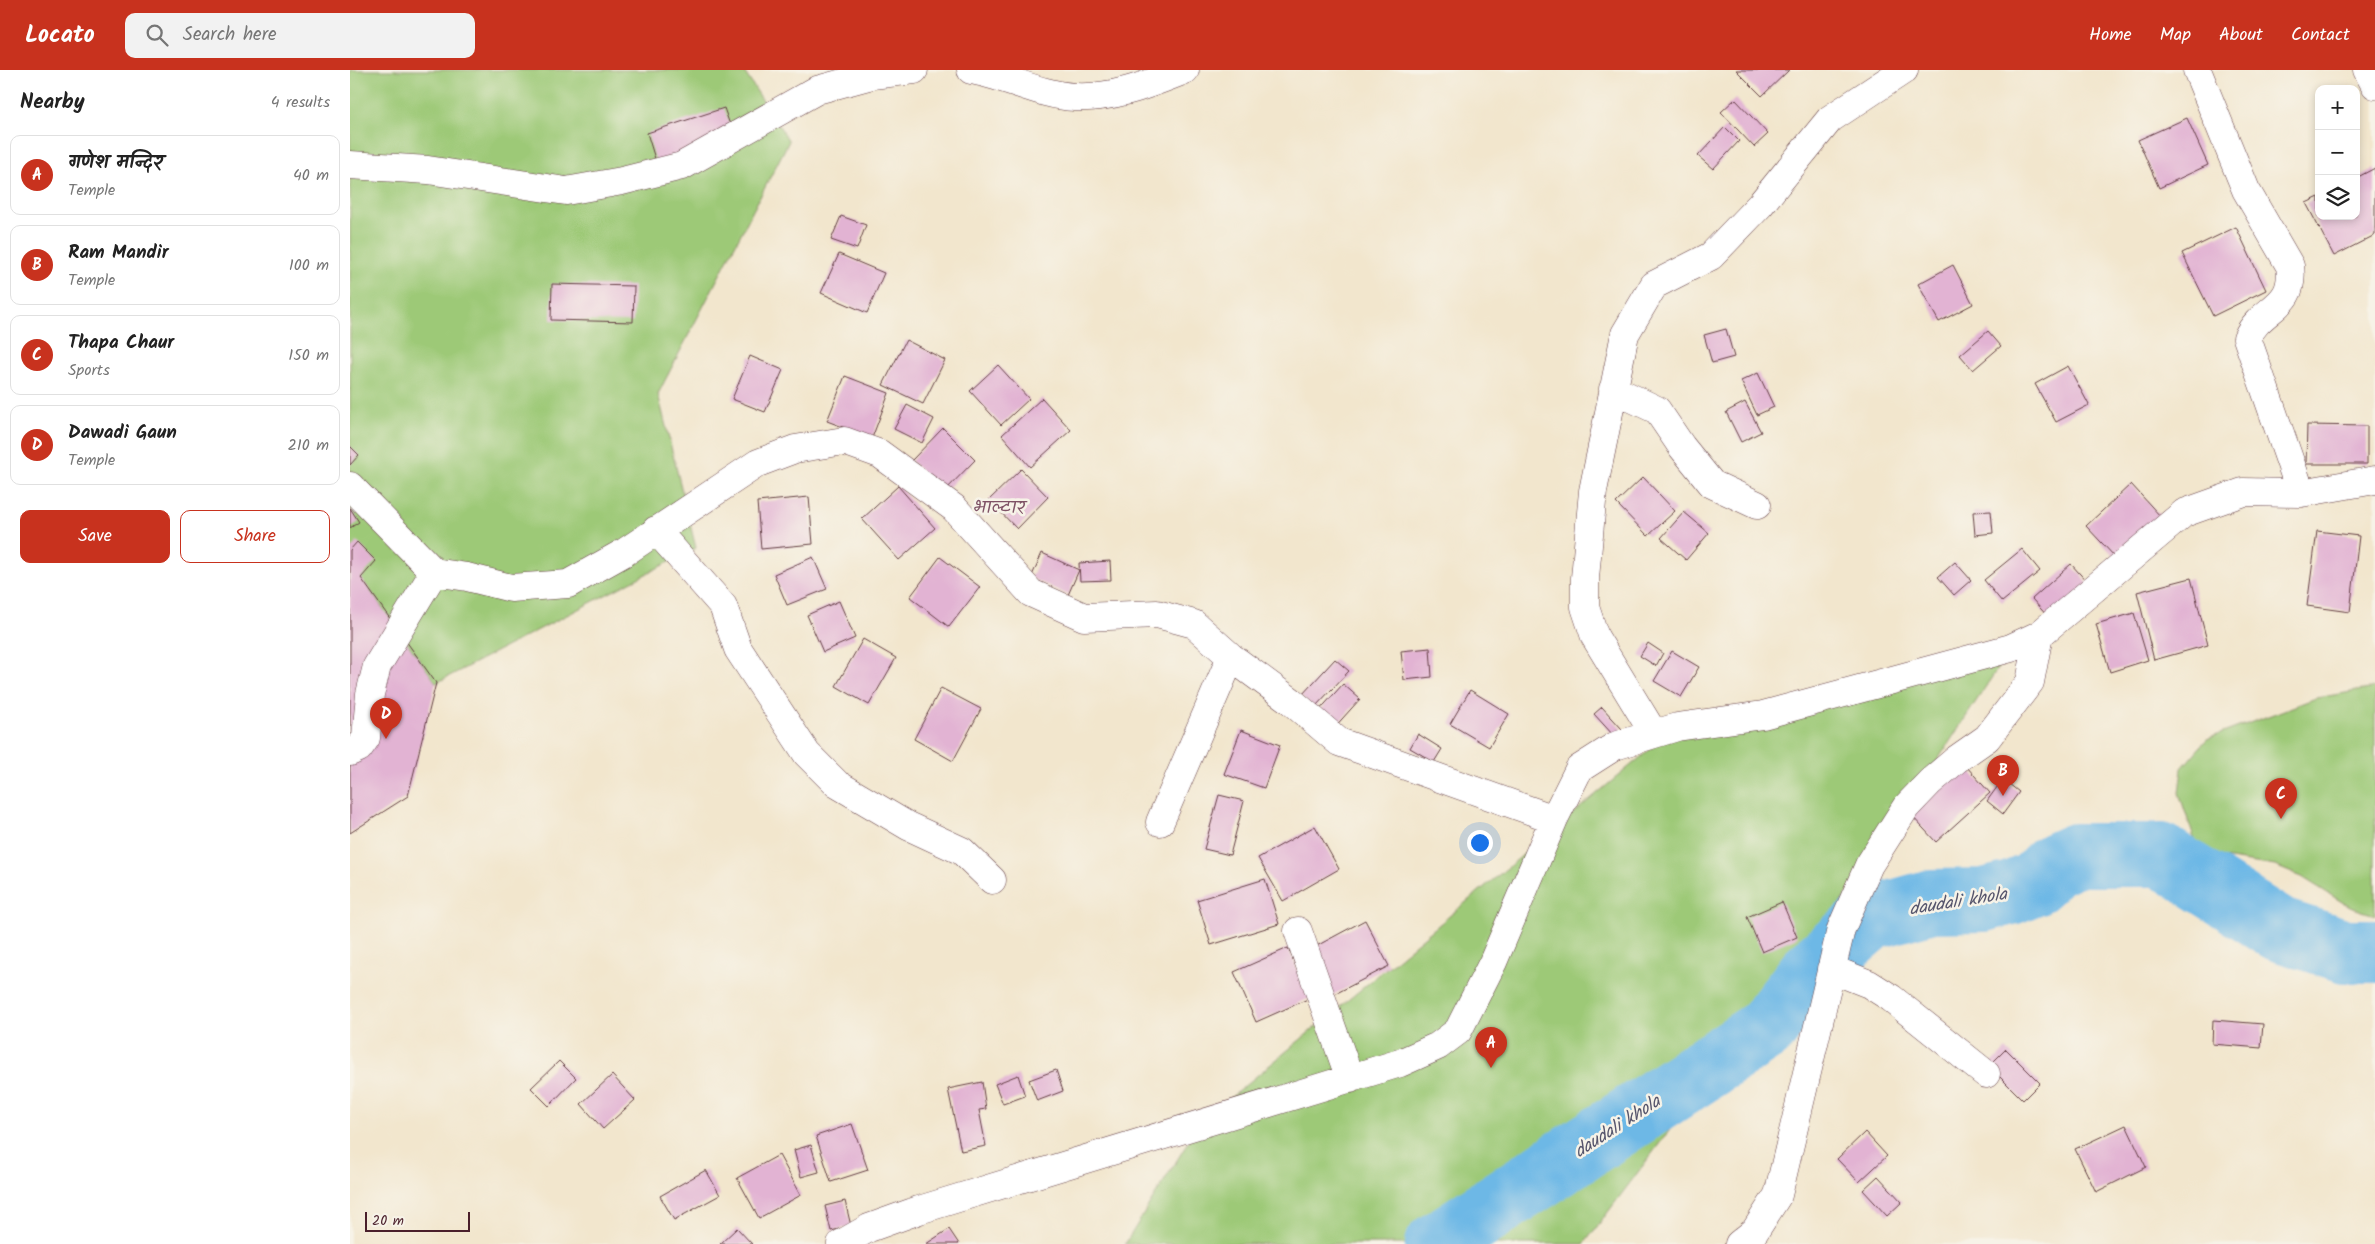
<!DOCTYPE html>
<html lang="en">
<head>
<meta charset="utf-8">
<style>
	body { margin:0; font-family:Kalam,"Playpen Sans Deva",sans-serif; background:#f2f2f2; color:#222 }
	.controls { position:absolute; right:15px; top:15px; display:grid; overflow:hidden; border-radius:10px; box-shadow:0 2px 8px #0003 }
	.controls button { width:45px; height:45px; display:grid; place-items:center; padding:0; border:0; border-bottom:1px solid #e0e0e0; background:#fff; color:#222; font:25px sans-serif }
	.scale { position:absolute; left:15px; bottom:12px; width:105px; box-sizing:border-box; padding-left:5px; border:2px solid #4a1f2b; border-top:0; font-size:14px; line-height:18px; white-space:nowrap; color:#4a1f2b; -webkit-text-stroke:4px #f7f3e8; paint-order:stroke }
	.you { position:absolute; left:1129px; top:772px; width:18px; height:18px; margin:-12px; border:4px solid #fff; border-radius:50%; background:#1a73e8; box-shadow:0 0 0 8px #1a73e833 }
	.badge { display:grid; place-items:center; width:32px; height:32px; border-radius:50%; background:#c8321e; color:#fff; font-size:16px; font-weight:700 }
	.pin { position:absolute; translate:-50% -41px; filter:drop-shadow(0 1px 2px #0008) }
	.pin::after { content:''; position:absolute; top:26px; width:18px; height:15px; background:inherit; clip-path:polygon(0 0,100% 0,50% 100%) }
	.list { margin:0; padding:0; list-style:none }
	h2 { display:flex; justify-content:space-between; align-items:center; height:65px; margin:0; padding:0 20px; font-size:21px }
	h2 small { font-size:16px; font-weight:400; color:#767676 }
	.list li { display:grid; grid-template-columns:32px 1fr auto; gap:15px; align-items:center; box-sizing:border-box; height:80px; margin:0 10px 10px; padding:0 10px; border:1px solid #e0e0e0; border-radius:10px }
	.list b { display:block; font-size:19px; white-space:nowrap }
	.list p { margin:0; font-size:16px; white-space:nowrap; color:#767676 }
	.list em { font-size:16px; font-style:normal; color:#767676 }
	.actions { display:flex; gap:10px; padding:15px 20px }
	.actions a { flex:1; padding:11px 0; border:1px solid #c8321e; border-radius:10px; text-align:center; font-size:18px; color:#c8321e }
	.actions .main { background:#c8321e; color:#fff }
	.icon { flex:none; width:28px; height:28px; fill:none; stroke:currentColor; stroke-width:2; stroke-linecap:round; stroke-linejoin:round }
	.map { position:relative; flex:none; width:2025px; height:1174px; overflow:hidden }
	header { display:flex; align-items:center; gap:30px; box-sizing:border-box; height:70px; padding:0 25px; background:#c8321e; color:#fff }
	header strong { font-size:24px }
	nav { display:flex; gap:28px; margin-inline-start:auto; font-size:18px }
	.search { width:350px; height:45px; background:#f2f2f2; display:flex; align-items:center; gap:12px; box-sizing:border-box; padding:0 18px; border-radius:10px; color:#767676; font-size:19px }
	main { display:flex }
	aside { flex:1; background:#fff }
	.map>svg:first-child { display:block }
</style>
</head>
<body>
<header>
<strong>Locato</strong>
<div class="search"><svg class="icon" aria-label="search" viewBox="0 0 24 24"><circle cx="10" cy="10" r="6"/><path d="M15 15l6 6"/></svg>Search here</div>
<nav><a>Home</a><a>Map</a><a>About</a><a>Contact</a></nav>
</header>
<main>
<aside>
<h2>Nearby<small>4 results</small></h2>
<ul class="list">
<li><span class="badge">A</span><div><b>गणेश मन्दिर</b><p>Temple</p></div><em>40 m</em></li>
<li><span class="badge">B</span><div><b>Ram Mandir</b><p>Temple</p></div><em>100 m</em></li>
<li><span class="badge">C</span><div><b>Thapa Chaur</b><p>Sports</p></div><em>150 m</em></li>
<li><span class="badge">D</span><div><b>Dawadi Gaun</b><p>Temple</p></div><em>210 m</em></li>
</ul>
<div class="actions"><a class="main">Save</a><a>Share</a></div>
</aside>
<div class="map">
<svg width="2025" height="1174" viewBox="0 0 2025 1174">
	<rect width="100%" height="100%" fill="#f7f3e8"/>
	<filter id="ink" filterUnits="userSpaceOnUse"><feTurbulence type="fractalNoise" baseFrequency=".02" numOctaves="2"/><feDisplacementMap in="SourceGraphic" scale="10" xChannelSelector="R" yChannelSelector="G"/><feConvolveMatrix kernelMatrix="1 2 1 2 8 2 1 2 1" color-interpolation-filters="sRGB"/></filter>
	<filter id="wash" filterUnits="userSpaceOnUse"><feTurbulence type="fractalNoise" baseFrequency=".0096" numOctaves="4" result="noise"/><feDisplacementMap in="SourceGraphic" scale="20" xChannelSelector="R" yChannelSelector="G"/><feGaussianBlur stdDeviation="1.12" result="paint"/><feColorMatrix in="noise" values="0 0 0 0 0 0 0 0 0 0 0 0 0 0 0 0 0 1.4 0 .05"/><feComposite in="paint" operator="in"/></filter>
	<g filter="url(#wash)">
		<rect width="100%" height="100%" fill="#f2e6cd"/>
		<path fill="#9dc977" stroke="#747451" d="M0,0h393l46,71 -131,253 38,154 -260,135 -86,-120z
			M1661,578l-142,217 -285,379h-459l75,-121 477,-396z
			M2025,618v227l-25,-8 -48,-30 -27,-11 -58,-9 -21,-13 -17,-51 3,-25 25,-29 109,-41z"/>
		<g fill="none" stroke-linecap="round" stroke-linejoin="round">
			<path stroke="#6db8e6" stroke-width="64" d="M1087,1174l329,-215 45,-58 61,-53 60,-17 52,-1 27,-7 24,-10 16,-17 24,-11h86l119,75 66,21h29"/>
		</g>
		<g id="blocks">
			<path fill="#e2b3d3" d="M1386,0h53l-27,26z
				M1385,29l33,35 -14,13 -33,-35z
				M374,38l10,28 -78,26 -9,-29z
				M1837,48l21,47 -49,23 -21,-48z
				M1375,57l14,14 -26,28 -15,-13z
				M2025,98v67l-41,21 -28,-53 13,-6v19h37v-38z
				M491,146l25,9 -9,24 -26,-9z
				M1886,157l30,63 -53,26 -31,-63z
				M489,184l45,19 -17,40 -46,-20z
				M1603,195l20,39 -34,18 -21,-38z
				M202,214l82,2 -1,36 -82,-2z
				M1376,259l8,28 -22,6 -8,-28z
				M1638,261l13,15 -28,24 -13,-15z
				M556,270l39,20 -22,44 -40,-19z
				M400,286l33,14 -18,42 -33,-13z
				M648,295l31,34 -28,26 -31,-34z
				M1718,296l21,39 -33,17 -21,-38z
				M1408,303l16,34 -17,8 -16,-34z
				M495,306l44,17 -17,45 -45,-17z
				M692,328l29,32 -41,37 -28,-32z
				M1395,332l16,30 -20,10 -15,-30z
				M557,335l27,14 -12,24 -28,-14z
				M1957,355l60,1v38h-61z
				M593,358l32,32 -32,33 -32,-32z
				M0,376l9,9 -9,10z
				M671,399l27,28 -31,32 -28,-29z
				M1293,407l32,34 -27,25 -32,-33z
				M1781,414l30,33 -45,41 -30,-32z
				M548,416l37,42 -36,32 -37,-41z
				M459,427l4,47 -52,5 -4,-47z
				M0,438l9,14 -9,6z
				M1641,441l2,22 -18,2 -2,-23z
				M1334,442l25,21 -23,27 -25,-22z
				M1967,461l42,5 -9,76 -43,-6z
				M7,472l19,19 -15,17 75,105 -28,113 -58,37v-283z
				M1672,479l18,22 -38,31 -18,-22z
				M692,483l37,17 -11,25 -37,-17z
				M463,487l14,32 -40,16 -13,-31z
				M590,487l40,30 -31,40 -39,-30z
				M760,491l1,19 -31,1 -1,-18z
				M1605,492l16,18 -17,15 -16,-18z
				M1721,494l18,20 -40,34 -17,-19z
				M1841,508l17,67 -54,15 -17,-68z
				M489,531l16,37 -32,14 -16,-37z
				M1784,543l14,47 -38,12 -14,-48z
				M513,569l33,19 -27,47 -33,-19z
				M1298,573l15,10 -7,13 -16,-10z
				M1080,578l2,29 -28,3 -3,-29z
				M1322,581l27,16 -18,30 -27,-16z
				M985,589l14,12 -35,37 -13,-12z
				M993,614l17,15 -27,30 -17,-15z
				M591,618l40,21 -28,52 -39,-22z
				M1120,620l39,24 -20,33 -39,-23z
				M1252,637l20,22 -8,7 -20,-22z
				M891,660l39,15 -16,43 -40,-14z
				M1068,664l24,15 -8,13 -24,-14z
				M1616,696l24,27 -54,49 -25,-27z
				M1653,709l16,13 -16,22 -16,-13z
				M869,725l25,6 -14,54 -26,-6z
				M965,756l24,43 -56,32 -25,-43z
				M915,809l14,45 -68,21 -14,-45z
				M1432,832l15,35 -35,15 -15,-35z
				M1015,850l24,46 -56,29 -24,-45z
				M938,878l22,50 -54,24 -22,-50z
				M1863,950l50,4 -2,24 -49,-4z
				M1656,979l34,34 -17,17 -34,-34z
				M209,991l17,17 -27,28 -18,-18z
				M706,1000l7,21 -26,10 -8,-21z
				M262,1005l23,25 -32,29 -22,-25z
				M668,1005l7,21 -22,8 -8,-20z
				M632,1012l4,27 -7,1 7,36 -25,5 -13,-62z
				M502,1054l16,46 -37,12 -15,-46z
				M1776,1055l20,42 -50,25 -21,-43z
				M1515,1062l22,24 -28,26 -22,-23z
				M461,1075l8,27 -18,5 -7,-27z
				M429,1085l22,40 -42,23 -22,-40z
				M356,1100l14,25 -46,25 -14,-24z
				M1528,1106l24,26 -15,14 -24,-26z
				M495,1131l6,25 -20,5 -6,-25z
				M387,1158l15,16h-32z
				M599,1159l10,15h-33z"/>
		</g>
	</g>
	<g filter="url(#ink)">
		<use href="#blocks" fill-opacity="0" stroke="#633d43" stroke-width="1"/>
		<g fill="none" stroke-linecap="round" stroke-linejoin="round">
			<defs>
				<path id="minor" d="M621,0c35,6 68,25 104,27 39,2 74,-13 110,-27
					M1847,0l49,120 44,76c6,43 -29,40 -43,72l54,155
					M2017,0l8,15
					M0,95l78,5 138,21 56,-10 60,-15 135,-76 55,-15 42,-5
					M1263,319l44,21 25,37 30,37 45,21
					M0,416l84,86 33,5 44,11 57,-4 57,-32 133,-89 37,-14 49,-8 36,13 74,54 77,85 53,24 73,-3 37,10 37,33 60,44 48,41 215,77
					M306,460l67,76 15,43 69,105 30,30 71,42 54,25 30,29
					M1304,664l-59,-97 -10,-30v-29l8,-87 32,-157 29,-49 57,-29 49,-51 70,-86 74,-49
					M0,682l9,-4 7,-10 4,-44 7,-28 57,-94
					M810,752l71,-165
					M948,861l52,148
					M1481,899l38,15 22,14 95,76
					M491,1174l28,-16 50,-18 481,-147 38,-17 20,-15 35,-69 61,-143 25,-50 36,-23 62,-19 86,-12 248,-67 28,-13 145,-122 59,-21 58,1 74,-13
					M1389,1174l16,-13 23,-36 63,-266 28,-64 37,-58 24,-25 27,-23 30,-21 43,-56 9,-47"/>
			</defs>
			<use href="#minor" stroke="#633d43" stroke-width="29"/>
			<use href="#minor" stroke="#fff" stroke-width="28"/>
		</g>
	</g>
	<g text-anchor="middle" stroke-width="5" stroke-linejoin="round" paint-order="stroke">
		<g font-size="18" font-style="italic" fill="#56556c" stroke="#f7f3e8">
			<text transform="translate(1608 831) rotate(-9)" y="6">daudali khola</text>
			<text transform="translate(1267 1056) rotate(-33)" y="6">daudali khola</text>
		</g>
		<g font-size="19" fill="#7f5366" stroke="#f7f3e8">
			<text x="649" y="443">भाल्टार</text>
		</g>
	</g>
</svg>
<div class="controls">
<button>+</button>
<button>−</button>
<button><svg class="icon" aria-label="layers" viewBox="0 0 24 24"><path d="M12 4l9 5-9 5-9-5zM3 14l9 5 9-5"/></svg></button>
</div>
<div class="scale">20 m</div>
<div class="you"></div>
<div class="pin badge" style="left:1141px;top:998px">A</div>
<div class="pin badge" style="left:1653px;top:726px">B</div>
<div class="pin badge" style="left:1931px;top:749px">C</div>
<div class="pin badge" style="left:36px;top:669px">D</div>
</div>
</main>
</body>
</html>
